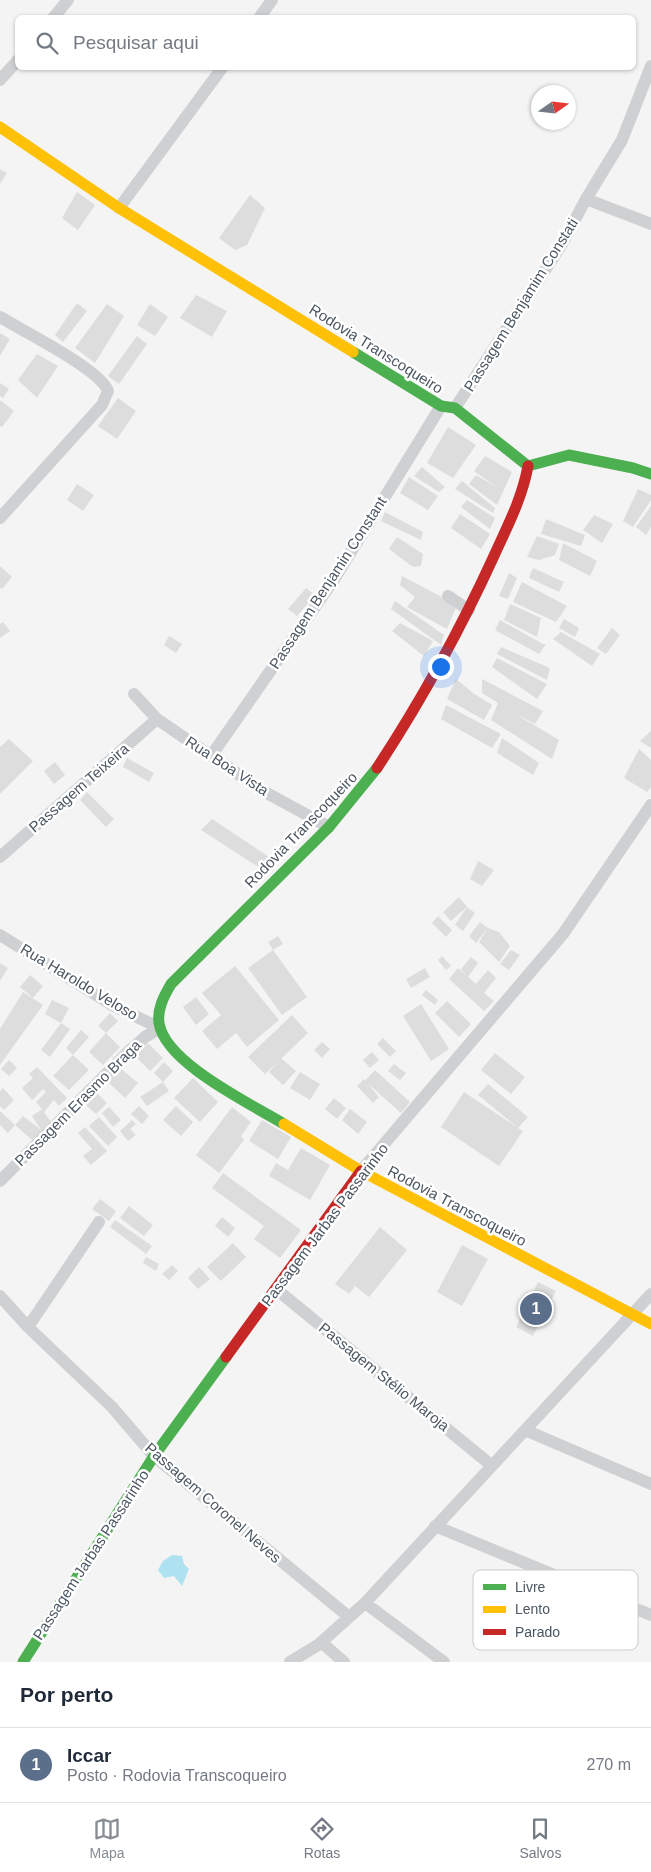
<!DOCTYPE html>
<html lang="pt">
<head>
<meta charset="utf-8">
<style>
	body { margin:0; font-family:Arial,sans-serif; background:#f6f6f7; color:#1f2937 }
	.compass { position:absolute; left:531px; top:85px; width:45px; height:45px; border-radius:50%; background:#fff; box-shadow:0 1px 4px #0004; rotate:76deg }
	.you { position:absolute; left:440px; top:666px; width:18px; height:18px; margin:-12px; border:4px solid #fff; border-radius:50%; background:#1a73e8; box-shadow:0 0 0 8px #1a73e833 }
	.badge { display:grid; place-items:center; width:32px; height:32px; border-radius:50%; background:#868d94; color:#fff; font-size:16px; font-weight:700 }
	.pin { position:absolute; translate:-50% -50%; border:2px solid #fff; box-shadow:0 1px 5px #0006 }
	.list { margin:0; padding:0; list-style:none }
	h2 { display:flex; justify-content:space-between; align-items:center; height:65px; margin:0; padding:0 20px; font-size:21px }
	h2 small { font-size:16px; font-weight:400; color:#747a83 }
	.list li { display:grid; grid-template-columns:32px 1fr auto; gap:15px; align-items:center; box-sizing:border-box; height:75px; padding:0 20px; border-top:1px solid #e0e1e3 }
	.list b { display:block; font-size:19px; white-space:nowrap }
	.list p { margin:0; font-size:16px; white-space:nowrap; color:#747a83 }
	.list em { font-size:16px; font-style:normal; color:#747a83 }
	.icon { flex:none; width:28px; height:28px; fill:none; stroke:currentColor; stroke-width:2; stroke-linecap:round; stroke-linejoin:round }
	.map { position:relative; flex:none; width:651px; height:1662px; overflow:hidden }
	.search { position:absolute; background:#fff; box-shadow:0 1px 4px #0004; left:15px; right:15px; top:15px; height:55px; display:flex; align-items:center; gap:12px; box-sizing:border-box; padding:0 18px; border-radius:8px; color:#747a83; font-size:19px }
	.sheet { height:140px; background:#fff }
	nav { display:flex; justify-content:space-around; align-items:center; box-sizing:border-box; height:70px; border-top:1px solid #e0e1e3; background:#fff; font-size:14px; color:#747a83 }
	nav a { display:grid; justify-items:center; gap:2px }
	nav .on { color:#868d94 }
	.map>svg:first-child { display:block }
</style>
</head>
<body>
<div class="map">
<svg width="651" height="1662" viewBox="0 0 651 1662">
	<rect width="100%" height="100%" fill="#f4f4f4"/>
	<path fill="#aee2f0" d="M172,1555l10,1 2,8 5,5 -7,17 -8,-10 -10,2 -6,-8 5,-9z"/>
	<path fill="#ddddde" d="M0,169l7,4 -7,11z
		M77,192l18,13 -17,25 -16,-12z
		M250,195l15,13 -18,37 -12,5 -16,-12z
		M196,295l31,16 -15,26 -32,-19z
		M77,303l10,8 -24,31 -8,-7z
		M107,304l17,12 -29,47 -20,-15z
		M150,304l18,13 -13,19 -18,-11z
		M0,333l10,6 -10,17z
		M137,336l10,8 -28,40 -11,-8z
		M37,354l21,12 -21,32 -19,-18z
		M0,383l9,6 -6,9 -3,-2z
		M118,398l18,13 -19,28 -19,-13z
		M0,400l14,11 -12,16 -2,-1z
		M448,427l28,18 -23,33 -26,-15z
		M485,456l27,16 -15,33 -28,-21 7,-9 22,13 -24,-17z
		M422,467l23,20 -6,5 -25,-16z
		M409,477l29,19 -10,14 -28,-17z
		M462,481l33,27 -2,5 -38,-24z
		M77,484l17,11 -11,16 -16,-11z
		M638,489l13,6v5l-18,27 -10,-6z
		M467,500l28,18 -5,11 -29,-22z
		M651,506v21l-5,8 -10,-8z
		M385,512l38,20 -2,8 -40,-19z
		M460,514l30,20 -9,15 -30,-21z
		M594,515l19,9 -11,19 -19,-13z
		M546,519l39,16 -4,11 -40,-12z
		M537,536l22,8 -4,11 -16,5 -12,-3z
		M397,537l26,17 -2,12 -8,1 -24,-18z
		M563,543l34,18 -7,15 -31,-16z
		M0,566l12,11 -10,12 -2,-1z
		M533,568l31,14 -5,10 -30,-14z
		M509,573l8,5 -9,21 -9,-3z
		M402,576l55,29 -10,24 -40,-22 8,-10 -15,-12z
		M522,582l45,24 -11,16 -43,-20z
		M306,588l9,7 -18,21 -9,-7z
		M395,601l49,34 -3,10 -50,-36z
		M510,604l31,14 -4,19 -33,-17z
		M564,619l15,9 -4,9 -16,-9z
		M500,620l43,24h3l-7,10 -44,-24z
		M3,622l7,9 -10,7v-14z
		M400,623l33,18 -9,15 -32,-25z
		M612,628l8,7 -14,19 -9,-6z
		M561,632l39,22 -8,12 -39,-27z
		M169,636l13,8 -6,9 -12,-8z
		M501,647l49,21 -3,12 -50,-26z
		M497,658l50,26 -10,15 -45,-32z
		M456,679l17,14 19,12 -8,15 -37,-21z
		M482,679l61,32 -8,13 -21,-11 45,27 -7,19 -61,-39 7,-17 -16,-10z
		M446,705l55,29 -9,14 -51,-29z
		M651,731v17l-11,-7z
		M502,738l37,25 -6,12 -36,-22z
		M9,739l24,22 -33,33v-47z
		M639,749l12,11v27l-4,5 -23,-14z
		M127,758l27,15 -5,9 -26,-15z
		M55,762l10,13 -11,9 -10,-13z
		M87,792l27,27 -8,8 -26,-27z
		M212,819l63,42 -9,11 -65,-42z
		M478,861l16,9 -12,16 -12,-7z
		M459,897l8,10 -16,14 -8,-9z
		M467,907l8,6 -12,18 -8,-6z
		M438,916l14,14 -6,7 -14,-14z
		M480,922l8,6 -12,15 -7,-7z
		M488,928l11,4 11,14 -11,16 -20,-20z
		M278,936l5,8 -10,6 34,47 -25,18 -34,-47 25,-18 -5,-8z
		M511,950l9,5 -11,15 -9,-6z
		M442,956l9,10 -5,4 -8,-10z
		M471,957l7,6 -10,14 8,7 12,-14 8,8 -12,15 10,8 -10,10 -35,-32 9,-11 8,7 -5,-6z
		M0,963l8,5 -8,13z
		M235,966l44,54 -32,27 -11,-14 -19,16 -15,-18 19,-16 -19,-22z
		M425,968l5,9 -19,11 -5,-9z
		M30,975l13,11 -10,12 -13,-11z
		M426,990l12,10 -3,5 -13,-10z
		M23,992l20,13 -43,60v-36z
		M196,997l13,17 -13,11 -13,-18z
		M52,1000l17,8 -8,15 9,6 -20,28 -9,-7 20,-27 -16,-9z
		M447,1001l24,23 -12,13 -24,-24z
		M421,1004l28,45 -18,12 -28,-45z
		M110,1013l8,8 -12,12 14,14 -17,18 -14,-13 17,-19 -8,-7z
		M292,1015l16,18 -43,41 -17,-17z
		M81,1030l8,7 -16,18 -7,-7z
		M383,1038l13,13 -6,6 -13,-13z
		M322,1042l8,7 -8,9 -8,-8z
		M148,1043l15,15 -13,13 -15,-15z
		M372,1052l7,8 -9,8 -7,-8z
		M495,1053l30,24 -14,17 -30,-24z
		M73,1055l16,15 -20,20 -16,-14z
		M281,1058l15,13 -13,14 -14,-13z
		M9,1060l8,8 -8,8 -8,-7z
		M164,1062l9,9 -10,11 -9,-9z
		M394,1064l12,9 -6,7 -12,-9z
		M37,1067l30,31 -8,8 -5,-6 -10,12 8,11 -20,17 -17,-15 -7,8 -8,-8v-14l15,14 8,-9 18,14 -9,-14 10,-7 -6,-7 10,-10 -3,-3 -11,11 -10,-12 11,-10 -4,-4z
		M120,1068l18,15 -13,15 -17,-16z
		M375,1070l35,32 -9,11 -36,-32z
		M300,1072l20,12 -10,16 -20,-12z
		M193,1078l25,24 -18,20 -26,-24z
		M364,1079l15,18 -6,6 -16,-17z
		M163,1082l6,9 -22,15 -7,-9z
		M488,1084l40,33 -10,11 5,3 -24,35 -58,-39 23,-35 53,35 -39,-32z
		M3,1088l11,12 -10,10 -4,-4v-15z
		M97,1093l10,10 -11,11 -10,-9z
		M334,1098l12,10 -9,11 -12,-10z
		M139,1106l10,10 -7,8 -11,-10z
		M176,1106l17,16 -12,14 -18,-16z
		M109,1107l12,13 -8,7 -11,-14z
		M232,1107l19,15 -10,14 3,4 -25,33 -23,-18z
		M350,1109l17,13 -9,12 -16,-14z
		M99,1117l18,20 -9,9 -19,-20z
		M132,1120l4,4 -6,5 6,6 -8,6 -8,-10z
		M262,1120l29,17 -13,22 -29,-18z
		M85,1127l22,24 -16,14 -8,-9 9,-7 -14,-16z
		M301,1148l29,17 -20,35 -41,-24 7,-13 12,7z
		M223,1173l78,57 -21,28 -26,-19 10,-13 -52,-38z
		M100,1199l16,12 -7,10 -17,-12z
		M129,1206l24,19 -9,11 -24,-18z
		M222,1217l13,11 -7,9 -13,-11z
		M115,1220l37,26 -6,8 -36,-27z
		M380,1227l27,23 -38,47 -14,-11 -6,8 -14,-10z
		M233,1243l13,14 -25,24 -14,-14z
		M462,1245l26,14 -26,47 -25,-14z
		M146,1257l13,7 -3,7 -13,-8z
		M172,1265l6,6 -9,9 -7,-6z
		M199,1267l11,12 -12,10 -10,-11z
		M538,1282l18,9 -23,45 -17,-9z"/>
	<g fill="none" stroke-linecap="round" stroke-linejoin="round">
		<path stroke="#ced0d2" stroke-width="12" d="M53,18l15,-18
			M259,18l13,-18
			M0,80l18,-20
			M586,199l65,25
			M119,208l103,-140
			M0,317c23,14 100,52 108,74l-6,14 -102,113
			M455,408l107,-164 24,-45 36,-59 29,-74
			M448,596l21,14
			M134,694l23,25 54,37 54,36 64,35
			M211,756l122,-175 108,-175
			M0,857l157,-138
			M0,935l112,70 48,23
			M361,1171l202,-237 88,-129
			M0,1181l129,-130 16,-14 15,-9
			M276,1289l215,176
			M0,1296l28,31 84,80 42,49 195,161
			M28,1327l71,-105
			M525,1430l126,54
			M435,1526l216,89
			M365,1603l79,59
			M321,1642l23,20
			M290,1662l28,-17 47,-42 286,-309"/>
		<path stroke="#4caf50" stroke-width="11" d="M353,352l88,54 14,2 73,58
			M528,466l41,-11 64,13 18,6
			M284,1124c-33,-20 -119,-61 -125,-101 -2,-14 5,-27 12,-39l158,-157 48,-59
			M23,1662l131,-206 72,-99"/>
		<path stroke="#ffc107" stroke-width="11" d="M0,127l119,81 234,144
			M284,1124l77,47 290,153"/>
		<path stroke="#c62828" stroke-width="11" d="M377,768c44,-67 83,-138 116,-210 14,-31 29,-59 35,-92
			M226,1357l135,-186"/>
	</g>
	<g text-anchor="middle" stroke-width="5" stroke-linejoin="round" paint-order="stroke">
		<g font-size="15" fill="#4a5661" stroke="#fff">
			<text transform="translate(521 305) rotate(-58)" y="5">Passagem Benjamim Constati</text>
			<text transform="translate(376 349) rotate(32)" y="5">Rodovia Transcoqueiro</text>
			<text transform="translate(328 583) rotate(-57)" y="5">Passagem Benjamin Constant</text>
			<text transform="translate(227 766) rotate(33)" y="5">Rua Boa Vista</text>
			<text transform="translate(79 788) rotate(-41)" y="5">Passagem Teixeira</text>
			<text transform="translate(301 830) rotate(-46)" y="5">Rodovia Transcoqueiro</text>
			<text transform="translate(79 982) rotate(31)" y="5">Rua Haroldo Veloso</text>
			<text transform="translate(78 1103) rotate(-45)" y="5">Passagem Erasmo Braga</text>
			<text transform="translate(457 1206) rotate(28)" y="5">Rodovia Transcoqueiro</text>
			<text transform="translate(325 1225) rotate(-53)" y="5">Passagem Jarbas Passarinho</text>
			<text transform="translate(384 1377) rotate(39)" y="5">Passagem Stélio Maroja</text>
			<text transform="translate(213 1503) rotate(41)" y="5">Passagem Coronel Neves</text>
			<text transform="translate(91 1555) rotate(-57)" y="5">Passagem Jarbas Passarinho</text>
		</g>
	</g>
	<rect x="473" y="1570" width="165" height="80" rx="8" fill="#fff" stroke="#c9ccd0" stroke-width="1"/>
	<rect x="483" y="1584" width="23" height="6" fill="#4caf50"/>
	<rect x="483" y="1606" width="23" height="7" fill="#ffc107"/>
	<rect x="483" y="1629" width="23" height="6" fill="#c62828"/>
	<g font-size="14" fill="#4a5661">
		<text x="515" y="1592">Livre</text>
		<text x="515" y="1614">Lento</text>
		<text x="515" y="1637">Parado</text>
	</g>
</svg>
<svg class="compass" viewBox="-18 -18 36 36"><path d="M0-13l5 13h-10z" fill="#e53935"/><path d="M0 13l5-13h-10z" fill="#747a83"/></svg>
<div class="you"></div>
<div class="pin badge" style="left:536px;top:1309px;background:#5c6f8a">1</div>
<div class="search"><svg class="icon" aria-label="search" viewBox="0 0 24 24"><circle cx="10" cy="10" r="6"/><path d="M15 15l6 6"/></svg>Pesquisar aqui</div>
</div>
<section class="sheet">
<h2>Por perto<small></small></h2>
<ul class="list">
<li><span class="badge" style="background:#5c6f8a">1</span><div><b>Iccar</b><p>Posto · Rodovia Transcoqueiro</p></div><em>270 m</em></li>
</ul>
</section>
<nav>
<a class="on"><svg class="icon" aria-label="map" viewBox="0 0 24 24"><path d="M3 6l6-2 6 2 6-2v14l-6 2-6-2-6 2zM9 4v14M15 6v14"/></svg>Mapa</a>
<a><svg class="icon" aria-label="directions" viewBox="0 0 24 24"><path d="M12 3l9 9-9 9-9-9zM9 14v-3h6M13 9l2 2-2 2"/></svg>Rotas</a>
<a><svg class="icon" aria-label="saved" viewBox="0 0 24 24"><path d="M7 4h10v16l-5-4-5 4z"/></svg>Salvos</a>
</nav>
</body>
</html>
